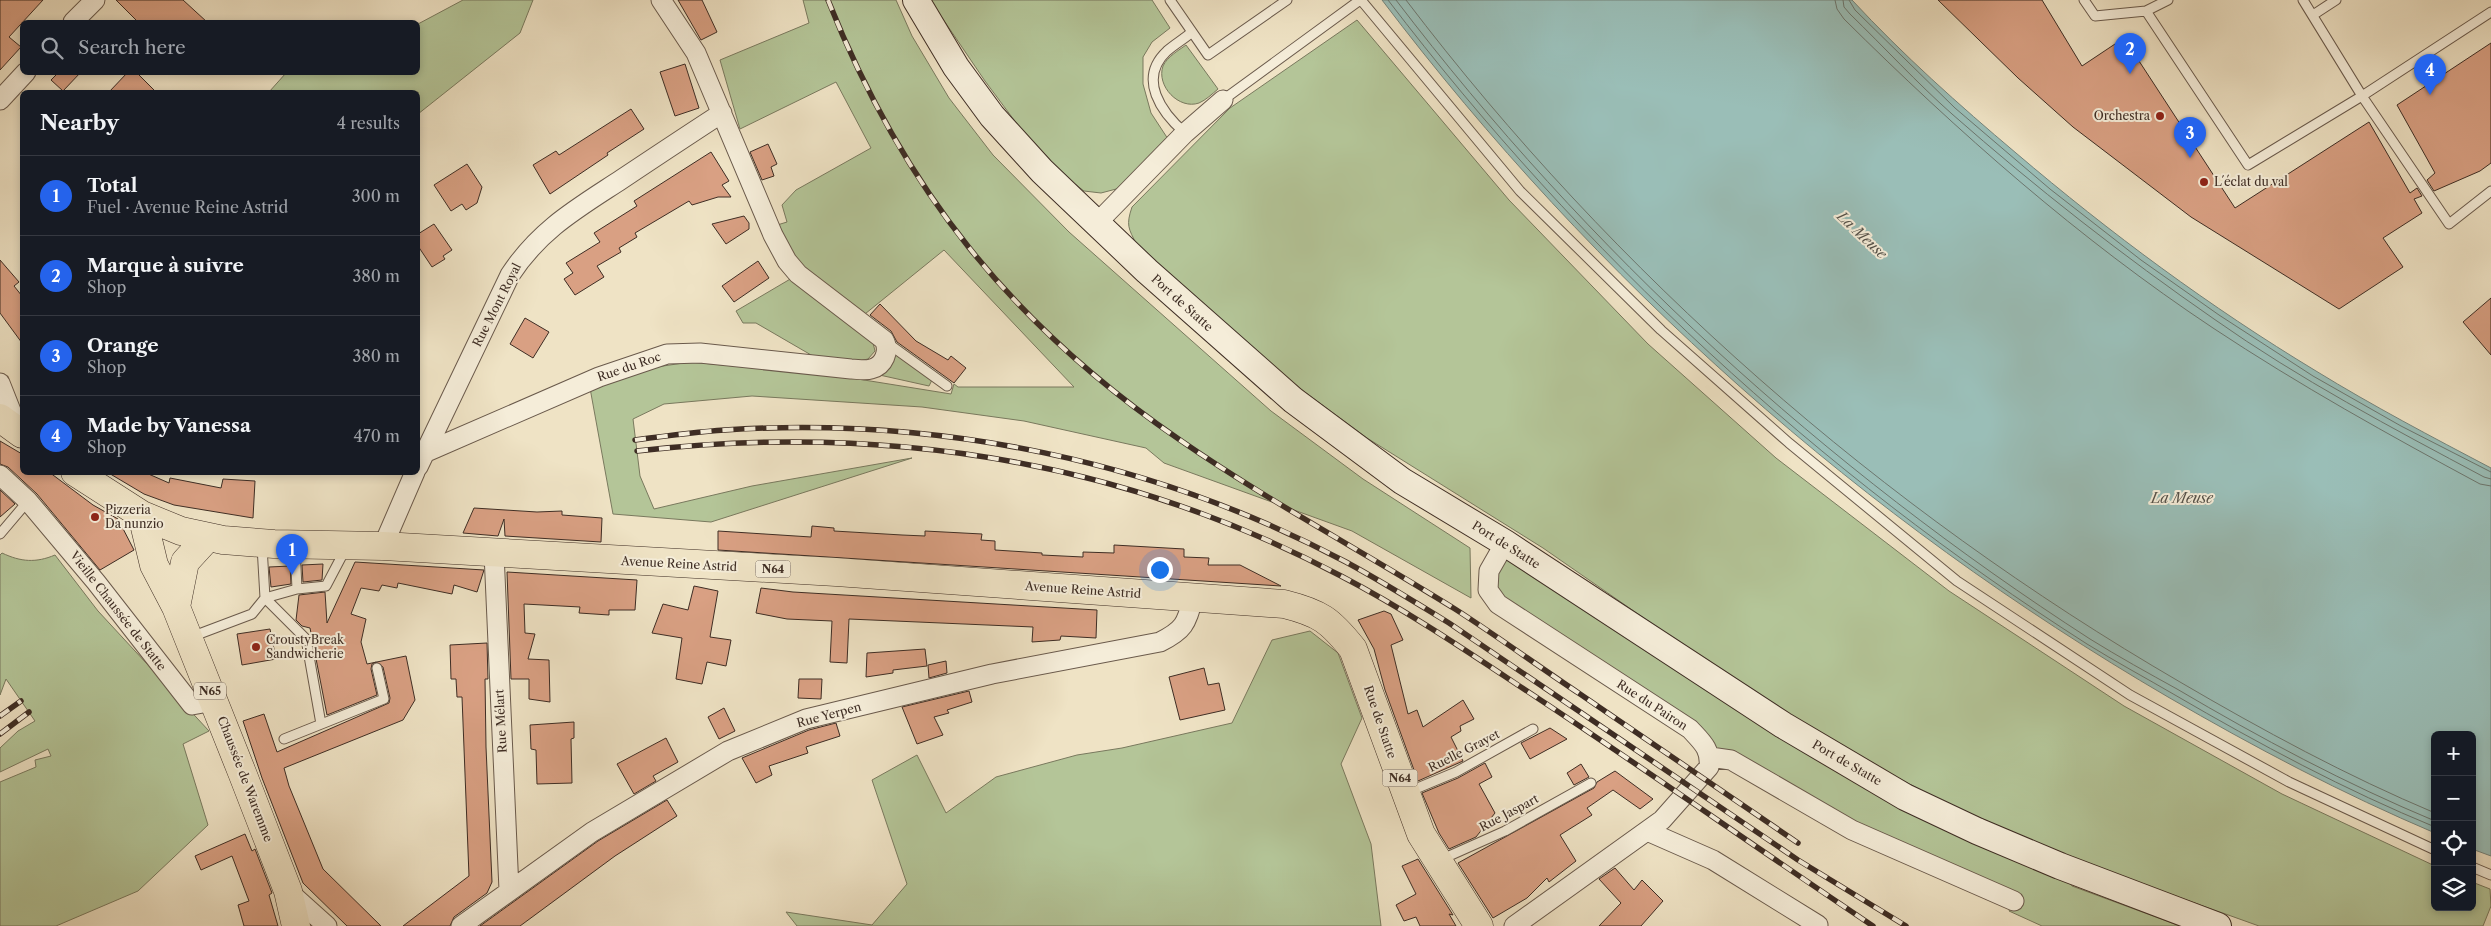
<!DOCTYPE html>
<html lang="en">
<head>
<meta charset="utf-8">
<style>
	body { margin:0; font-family:"Libre Caslon Text",serif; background:#20242c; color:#f1f3f6 }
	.controls { position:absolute; right:15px; bottom:15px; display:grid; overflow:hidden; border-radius:8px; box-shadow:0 2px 8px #0003 }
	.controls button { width:45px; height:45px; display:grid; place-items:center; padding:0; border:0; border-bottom:1px solid #363941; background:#171b24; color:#f1f3f6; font:25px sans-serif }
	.you { position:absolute; left:1159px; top:569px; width:18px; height:18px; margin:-12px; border:4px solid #fff; border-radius:50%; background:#1a73e8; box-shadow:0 0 0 8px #1a73e833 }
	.badge { display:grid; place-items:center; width:32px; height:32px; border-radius:50%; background:#2563eb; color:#fff; font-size:16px; font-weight:700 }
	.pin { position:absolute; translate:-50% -41px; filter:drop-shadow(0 1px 2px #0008) }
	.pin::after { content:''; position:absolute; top:26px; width:18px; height:15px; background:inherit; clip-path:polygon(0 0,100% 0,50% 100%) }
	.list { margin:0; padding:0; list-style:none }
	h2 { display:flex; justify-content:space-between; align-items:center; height:65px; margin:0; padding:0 20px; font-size:21px }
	h2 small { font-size:16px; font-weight:400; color:#9ea1a6 }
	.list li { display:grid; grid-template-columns:32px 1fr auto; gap:15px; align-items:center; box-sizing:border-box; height:80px; padding:0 20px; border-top:1px solid #363941 }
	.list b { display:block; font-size:19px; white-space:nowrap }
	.list p { margin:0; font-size:16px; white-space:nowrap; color:#9ea1a6 }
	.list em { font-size:16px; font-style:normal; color:#9ea1a6 }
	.icon { flex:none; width:28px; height:28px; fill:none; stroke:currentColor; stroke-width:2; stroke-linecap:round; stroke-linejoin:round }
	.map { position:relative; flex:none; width:2491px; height:926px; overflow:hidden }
	.search { position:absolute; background:#171b24; box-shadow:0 2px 8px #0003; left:20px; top:20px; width:400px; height:55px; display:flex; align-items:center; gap:12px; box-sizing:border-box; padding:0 18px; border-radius:8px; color:#9ea1a6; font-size:19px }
	.panel { position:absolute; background:#171b24; box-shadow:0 2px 8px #0003; left:20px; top:90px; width:400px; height:385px; border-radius:8px }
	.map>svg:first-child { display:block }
</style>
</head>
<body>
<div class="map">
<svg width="2491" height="926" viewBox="0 0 2491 926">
	<rect width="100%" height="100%" fill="#efe3c5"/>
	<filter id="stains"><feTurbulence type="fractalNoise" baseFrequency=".004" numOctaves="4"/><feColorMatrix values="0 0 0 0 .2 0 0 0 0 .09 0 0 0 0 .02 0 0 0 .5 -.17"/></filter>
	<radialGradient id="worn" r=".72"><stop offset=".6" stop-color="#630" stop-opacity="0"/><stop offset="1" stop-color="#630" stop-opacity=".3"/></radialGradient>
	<path fill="#b4c598" stroke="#79795e" d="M463,0h70l-13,33 -102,81v-22h-149l17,-19 132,-1v-48z
		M803,0h93l16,36 37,62 44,57 76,77 202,179 92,68 107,69 1,50 -119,-67 -188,-68 -18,-15 -122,-27 -102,-14 -170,-11 -88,8 -31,15 7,57 14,33 98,-23 160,-28 -201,64 -98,-8 -23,-126 53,-19 47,-7 143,13 118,19 3,-10 4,3h116l-130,-137 -84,68 -62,-44 -24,-48 13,-4 -5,-17 14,-15 75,-42 -35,-66 -96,47 -20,-69 89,-37z
		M930,0h222l18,28 -18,14 -9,15v27l8,29 17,26 -48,49 -19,5 -17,-2 -17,-13 -47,-50 -35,-47z
		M1357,20l152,180 139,144 128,114 173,133 175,115 158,88 153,72v41h37v-25l18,7 1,17 -8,20h-224l-173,-62 -147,-64 -105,-57 -114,-72 -177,-123 -176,-110 -61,-45 -59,-47 -110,-101c-9,-17 -11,-20 -5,-38l98,-99z
		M1186,45l32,44c-6,5 -12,11 -19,14 -20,7 -43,-17 -36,-37 4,-9 16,-16 23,-21z
		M792,278l81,65 2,8 -7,8 -9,2 -41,-2 -62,-36h-13l-7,-12z
		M893,353l39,27 -3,6 -54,-12z
		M1505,543l278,182 277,141 12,20 108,40h-138l-33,-15 5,-10 -307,-154 -209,-143 -9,-33z
		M2,553c19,9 34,10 53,2l43,56 111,120 -26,13 25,81 -70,66 -82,35h-56v-144l36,-15 -1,-7 16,-4 -3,-7 -48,23v-24l18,-17 17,-10 -29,-42 -6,16v-140z
		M1310,631l28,22 24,65 -21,46 30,80 10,82h-584l-11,-14 86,13 35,-41 -35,-104 45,-25 29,58 50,-36 81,-22 45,-7 110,-25 40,-83z"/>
	<path fill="#9abeb7" stroke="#75847c" d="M1382,0h470c51,55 107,105 164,153 94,80 194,154 300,218 57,35 116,66 175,97v388l-19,-7v-114h-37v98c-92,-39 -181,-86 -267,-136 -305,-178 -573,-416 -786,-697z"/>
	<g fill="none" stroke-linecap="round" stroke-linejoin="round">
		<path stroke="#6c766e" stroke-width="1" d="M1388,0c193,253 431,473 699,644 29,18 59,34 88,51 84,49 170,95 260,132
			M1396,0c191,251 429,468 694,639 29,18 58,34 87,50 83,49 169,95 258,132
			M1406,0c209,275 475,508 774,682 82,48 167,94 255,131
			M1835,0l2,9 7,10c114,113 235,220 369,309 86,57 176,107 267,156l11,2
			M1843,0l1,7 6,7c34,33 67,69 102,100 83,73 171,142 262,205 85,60 178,109 270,158l7,2
			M1849,0l6,10 100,98 95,81 91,71 78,55 94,61 88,50 90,46"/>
	</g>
	<path fill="#d9a083" stroke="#3e2d24" d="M0,0h43l-34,37 12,10 -21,23z
		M116,0h67l24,22h-69z
		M678,0h24l15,32 -16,8z
		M1938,0h104l40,66 42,-28 111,170 134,-86 41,71 7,-5 5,8 -8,3 8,14 -39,25 20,29 -64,42 -148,-92 -118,-90 -55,-49z
		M2491,43v120l-11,8 -46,20 -7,-11 8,-7 -38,-68z
		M685,64l14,44 -24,8 -15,-44z
		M59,72h22l-18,19 -12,-11z
		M128,72h8l20,20h-47z
		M631,109l13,20 -37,24 1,2 -58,39 -17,-29 23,-14 3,4z
		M768,144l9,20 -6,3 3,9 -12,4 -12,-28z
		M711,152l18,29 -7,4 9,12h-13l-26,8 -3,-4 -54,32 2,4 -18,11 2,4 -24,14 7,11 -29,18 -11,-16 9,-6 -7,-10 34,-21 -6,-9 43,-27 -3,-5z
		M467,164l15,23 -5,16 -11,7 -4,-6 -11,7 -17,-26z
		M744,216l5,7v6l-23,15 -14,-20z
		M434,224l18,26 -9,6 2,3 -13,8 -14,-21v-12z
		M0,260l19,22 -5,4 8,10v47l-22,-30z
		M758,261l11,17 -35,24 -12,-16z
		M2491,298v57l-28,-33z
		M880,304l36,37 32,19 3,-4 15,12 -12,15 -57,-41 -6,-11 -21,-16z
		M525,318l24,14 -16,26 -23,-14z
		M0,441l22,13v18h27l44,33 25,14 16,31 -34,20 -63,-76 -29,-27 -8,-3z
		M107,472h37l25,11 1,-5 51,10 2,-9 32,2 -2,37 -79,-13 -30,-11z
		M0,490l15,14 -15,13z
		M474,508l63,4 25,-1v4l40,3 -1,24 -96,-6 -1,-17 -6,17 -35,-3z
		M812,526l22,2v3l68,4 23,1v-5l57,3 -1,6 14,1v9l47,3v2l41,2v-5l31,1v-8l70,4v8l25,1 -1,7h32l41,21 -563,-36v-19l93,6z
		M355,562l129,8 -7,22 -23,-7 -2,9 -54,-11 -1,5 -15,-3 -3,6 -18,-3 -10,26 15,5 -5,23 6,22 39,-8 9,44 -12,20 -119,48 5,18 34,83 58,57h-34l-44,-43 -41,-105 -19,-57 21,-7 13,38 112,-49 1,-5 -7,-31 -7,-5 -4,2 -1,5 6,26 -50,20 -17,-87 -8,-2 -6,-6 3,-25 26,-3 2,31z
		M323,564l-1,16 -19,2 -1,-17z
		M290,566l1,18 -20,3 -2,-20z
		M507,572l130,8 -2,30h-26v5l-30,-2 1,-6 -56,-3 1,29 10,1 -7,25 21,1 1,42 -21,-3v-20h-18z
		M694,586l24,5 -8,46 21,3 -5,26 -19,-4 -5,22 -26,-5 6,-41 -30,-5 11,-29 25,6z
		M761,588l32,4 304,18 -1,28 -35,-2 -1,4 -28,2 1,-15 -184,-8 -2,44 -17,-1 2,-41 -45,-2 -31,-6z
		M1384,611l7,3 12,26 -12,5 17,69 9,-4 6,17 40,-27 11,19 -14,7 1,5 -10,6 12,24 -45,20 -33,-91 -11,-41 -16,-29z
		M270,629l6,30 -34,6 -5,-31z
		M487,643l1,36h-3l1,68 6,135 -5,11 -33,24 -4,9h-47l66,-50 -7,-179h-5l-1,-18h-5l-1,-34z
		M925,649l2,17 -34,4v3l-27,4 1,-24z
		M946,661l1,12 -18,5 -1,-13z
		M1204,668l4,17 11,-2 6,27 -45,10 -11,-43z
		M799,679h23l-1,20 -23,-1z
		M969,691l3,11 -25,8 2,3 -15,4 9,18 -26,9 -15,-37z
		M724,708l11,23 -16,8 -11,-22z
		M574,722v16l-3,1 1,44 -35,1 -1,-34 -5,-1 -1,-24z
		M836,723l4,13 -34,11 2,6 -39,13 3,9 -16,8 -14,-25 67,-28z
		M1550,728l17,11 -37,20 -9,-16z
		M666,738l12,24 -25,14 3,5 -22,13 -17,-30z
		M1485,763l7,14 -13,7 16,29 -19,24 -27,12 -10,-16 -17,-40 36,-15z
		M1581,764l8,13 -15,8 -7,-12z
		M1615,771l38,28 -13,10 -27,-19 -26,18 5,7 -32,20 16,26 -27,21 -2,-4 -20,20 -34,20 -35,-55 136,-75 3,-6z
		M667,800l10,16 -62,40 -95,70h-40l118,-85z
		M245,834l7,17 3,-2 17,44 -3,2 9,31h-34l-6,-21 11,-4 -17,-45 -31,14 -6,-14z
		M1418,859l35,56 -4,-1 7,12h-36l-4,-9 -12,4 -8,-16 20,-11 -14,-28z
		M1615,868l19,22 8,-10 21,21 -22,25h-42l22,-23 -22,-24z"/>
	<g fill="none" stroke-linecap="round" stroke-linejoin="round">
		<defs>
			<path id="lane" d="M1170,0l38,55 79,-55
				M1361,0l159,191 141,139 128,113 168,138 173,114 159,87 146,68
				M2084,0l11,16 51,-5 102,154 114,-69 129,-84
				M2303,0l59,96 87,128 42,-33
				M2146,11l22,-11
				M2313,15l23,-15
				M1223,100l137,-100
				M1185,133c-23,-20 -48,-54 -18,-82 8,-7 17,-12 25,-19
				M886,342l61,44
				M0,534l28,-33
				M262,546l3,52 32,-9 -2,-43
				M297,589l29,-3 20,-38
				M191,637l61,-23 13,-16 41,41 15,85
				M284,739l100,-40 -7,-31
				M1408,792l48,-20 77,-43
				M1440,860l65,-29 86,-48
				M2472,867l19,8"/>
			<path id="street" d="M73,22l22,-22
				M0,100l26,-28
				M1096,224l89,-91 38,-33
				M0,383l19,48
				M424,453l175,-76 68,-23 33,-1 151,16c6,0 14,2 20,0 13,-3 19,-18 13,-29l-86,-66 -11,-13 -14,-26 -77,-182 -35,-53
				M418,467l92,-192c30,-46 68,-67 112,-96 33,-22 66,-44 100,-66
				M0,475l28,26 68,81 96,123 22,-4
				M1505,543l-16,28 -1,19 10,14 192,125c12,13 21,20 19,38l-47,53 -148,106
				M383,546l32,-74
				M494,553l15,337
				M1710,757l21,3 121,70 162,71
				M1647,831l66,29 105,65
				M288,891l39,35
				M461,926l131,-94 136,-81 78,-32 186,-45 168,-32c24,-12 26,-18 33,-43"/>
			<path id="secondary" d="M916,0l40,67 36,49 50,55 105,100 146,129 109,81 103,62 278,182 122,72 72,34 83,35 158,60"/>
			<path id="primary" d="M0,418l22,16
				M75,472l67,43 39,16 42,9 51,4 109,2 453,26 448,32c36,9 46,16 69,45l68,185 58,92
				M142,515l12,50 22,42 67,168 45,116 8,35
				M176,607l9,-45 22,-24"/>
		</defs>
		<use href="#lane" stroke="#6a5a4c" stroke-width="11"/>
		<use href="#street" stroke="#6a5a4c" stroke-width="21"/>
		<use href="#secondary" stroke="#3e2d24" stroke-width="28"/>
		<use href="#primary" stroke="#3e2d24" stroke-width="29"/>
		<use href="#lane" stroke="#f5edd9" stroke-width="9"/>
		<use href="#street" stroke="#f5edd9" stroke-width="19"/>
		<use href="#secondary" stroke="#f5edd9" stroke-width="26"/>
		<use href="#primary" stroke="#efe3c5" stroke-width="28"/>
		<defs>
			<path id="rail" d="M828,0c75,189 184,325 352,440 88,61 184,112 275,169 42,27 83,57 125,85 73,50 145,99 218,149
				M635,440c30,-4 60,-8 90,-10 214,-14 431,31 621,132 35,19 69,40 103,61l349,237 108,66
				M637,451c246,-28 483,8 704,125 69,36 133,80 198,123 112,74 222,152 334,227
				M0,716l21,-15
				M0,734l29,-22"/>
		</defs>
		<use href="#rail" stroke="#3e2d24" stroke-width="5.5"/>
		<use href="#rail" stroke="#f5edd9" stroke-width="4" stroke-dasharray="11" stroke-linecap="butt"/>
	</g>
	<g fill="#8f2418" stroke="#f5edd9" stroke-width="2">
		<circle cx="2160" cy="116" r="5"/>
		<circle cx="2204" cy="182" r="5"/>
		<circle cx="95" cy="517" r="5"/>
		<circle cx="256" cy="647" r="5"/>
	</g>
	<g text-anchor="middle" stroke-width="4" stroke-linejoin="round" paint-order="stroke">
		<g fill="#f5edd9" stroke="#75675a" stroke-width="1">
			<rect x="755.5" y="560.5" width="35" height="17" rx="4"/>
			<rect x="194" y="682.5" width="32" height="17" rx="4"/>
			<rect x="1382.5" y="769.5" width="35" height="17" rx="4"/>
		</g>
		<g font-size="11" font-weight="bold" fill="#3e2d24">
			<text x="773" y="573">N64</text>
			<text x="210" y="695">N65</text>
			<text x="1400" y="782">N64</text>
		</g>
		<g font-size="12" fill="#3e2d24" stroke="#f5edd9" text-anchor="start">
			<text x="2150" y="120" text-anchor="end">Orchestra</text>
			<text x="2214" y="186">L´éclat du val</text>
			<text x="105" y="514">Pizzeria<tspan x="105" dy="14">Da nunzio</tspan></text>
			<text x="266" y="644">CroustyBreak<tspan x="266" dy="14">Sandwicherie</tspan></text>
		</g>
		<g font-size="12" fill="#3e2d24" stroke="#f5edd9">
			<text transform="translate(1182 303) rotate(42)" y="4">Port de Statte</text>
			<text transform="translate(497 305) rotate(-63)" y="4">Rue Mont Royal</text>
			<text transform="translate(629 367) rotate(-19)" y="4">Rue du Roc</text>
			<text transform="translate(1506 545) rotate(32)" y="4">Port de Statte</text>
			<text transform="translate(679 564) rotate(3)" y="4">Avenue Reine Astrid</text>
			<text transform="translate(1083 590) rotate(4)" y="4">Avenue Reine Astrid</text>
			<text transform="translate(118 611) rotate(52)" y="4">Vieille Chaussée de Statte</text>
			<text transform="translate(1652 705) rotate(33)" y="4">Rue du Pairon</text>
			<text transform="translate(829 715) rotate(-15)" y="4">Rue Yerpen</text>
			<text transform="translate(501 721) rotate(-93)" y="4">Rue Mélart</text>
			<text transform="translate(1380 722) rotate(71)" y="4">Rue de Statte</text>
			<text transform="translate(1464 751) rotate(-27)" y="4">Ruelle Grayet</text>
			<text transform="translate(1847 763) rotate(30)" y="4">Port de Statte</text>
			<text transform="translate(245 779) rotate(69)" y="4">Chaussée de Waremme</text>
			<text transform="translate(1509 813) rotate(-28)" y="4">Rue Jaspart</text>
		</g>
		<g font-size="14" font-style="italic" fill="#555149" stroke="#f5edd9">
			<text transform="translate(1862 235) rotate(43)" y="5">La Meuse</text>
			<text x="2182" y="503">La Meuse</text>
		</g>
	</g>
	<rect width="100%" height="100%" filter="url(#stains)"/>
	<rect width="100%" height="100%" fill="url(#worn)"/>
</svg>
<div class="controls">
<button>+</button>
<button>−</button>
<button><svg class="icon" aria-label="locate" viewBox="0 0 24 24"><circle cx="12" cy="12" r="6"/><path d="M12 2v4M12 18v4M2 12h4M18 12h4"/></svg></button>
<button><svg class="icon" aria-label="layers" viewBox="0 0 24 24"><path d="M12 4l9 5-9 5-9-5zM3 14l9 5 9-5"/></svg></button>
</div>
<div class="you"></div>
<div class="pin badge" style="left:292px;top:575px">1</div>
<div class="pin badge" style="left:2130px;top:74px">2</div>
<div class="pin badge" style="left:2190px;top:158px">3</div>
<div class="pin badge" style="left:2430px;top:95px">4</div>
<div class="search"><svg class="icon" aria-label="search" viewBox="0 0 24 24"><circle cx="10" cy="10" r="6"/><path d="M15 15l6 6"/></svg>Search here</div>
<section class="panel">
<h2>Nearby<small>4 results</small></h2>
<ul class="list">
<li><span class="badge">1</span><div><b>Total</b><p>Fuel · Avenue Reine Astrid</p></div><em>300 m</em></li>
<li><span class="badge">2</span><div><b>Marque à suivre</b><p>Shop</p></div><em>380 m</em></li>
<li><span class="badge">3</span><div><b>Orange</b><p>Shop</p></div><em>380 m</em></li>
<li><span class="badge">4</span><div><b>Made by Vanessa</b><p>Shop</p></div><em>470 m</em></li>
</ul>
</section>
</div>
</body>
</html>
